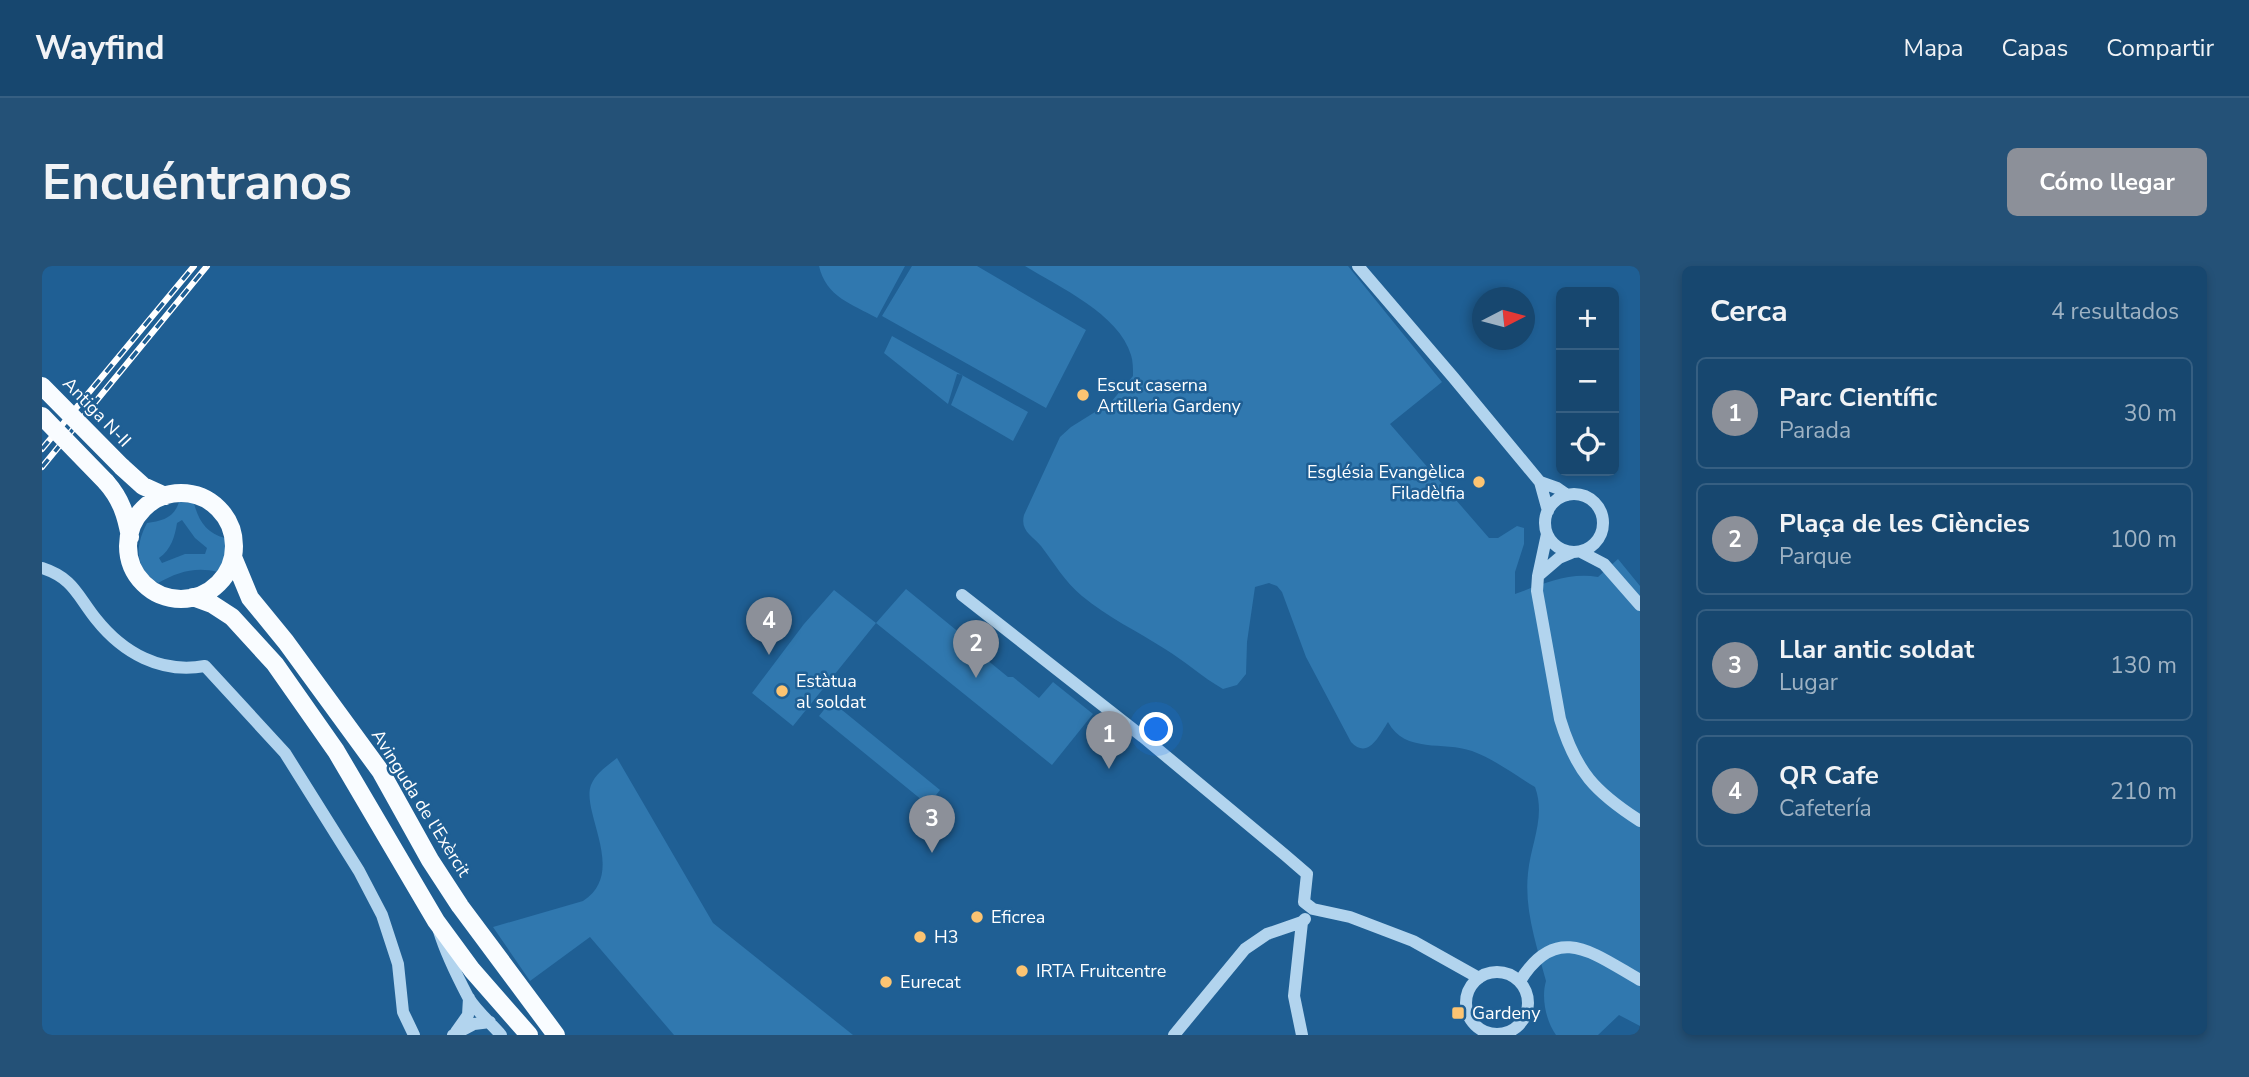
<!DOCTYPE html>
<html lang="es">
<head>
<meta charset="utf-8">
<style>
	body { margin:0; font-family:"Nunito Sans",sans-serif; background:#245177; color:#f1f3f6 }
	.controls { position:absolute; right:21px; top:21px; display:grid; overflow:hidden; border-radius:10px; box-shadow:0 4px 10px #0003 }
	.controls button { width:63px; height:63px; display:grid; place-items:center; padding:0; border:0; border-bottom:2px solid #365f82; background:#17476f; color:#f1f3f6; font:35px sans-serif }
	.compass { position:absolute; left:1430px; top:21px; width:63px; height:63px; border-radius:50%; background:#17476f; box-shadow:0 4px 10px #0003; rotate:84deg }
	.you { position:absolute; left:1115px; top:464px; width:24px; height:24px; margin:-18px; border:5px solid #fff; border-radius:50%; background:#1a73e8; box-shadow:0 0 0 10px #1a73e833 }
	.badge { display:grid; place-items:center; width:46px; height:46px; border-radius:50%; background:#8c9099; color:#fff; font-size:23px; font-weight:700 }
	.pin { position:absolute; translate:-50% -58px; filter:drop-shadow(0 2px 4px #0008) }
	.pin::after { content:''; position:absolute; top:37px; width:24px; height:21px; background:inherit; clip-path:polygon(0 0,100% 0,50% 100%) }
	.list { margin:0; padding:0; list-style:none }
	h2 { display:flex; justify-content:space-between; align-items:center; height:91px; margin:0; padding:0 28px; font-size:30px }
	h2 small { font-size:23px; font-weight:400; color:#9eb2c3 }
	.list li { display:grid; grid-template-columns:46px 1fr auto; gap:21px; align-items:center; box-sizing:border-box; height:112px; margin:0 14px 14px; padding:0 14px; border:2px solid #365f82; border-radius:10px }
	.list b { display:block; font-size:26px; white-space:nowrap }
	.list p { margin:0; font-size:23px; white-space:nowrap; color:#9eb2c3 }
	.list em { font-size:23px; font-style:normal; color:#9eb2c3 }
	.icon { flex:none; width:38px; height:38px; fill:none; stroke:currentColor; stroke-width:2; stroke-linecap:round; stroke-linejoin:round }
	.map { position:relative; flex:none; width:1598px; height:769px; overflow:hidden; border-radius:10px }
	header { display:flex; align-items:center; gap:42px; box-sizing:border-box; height:98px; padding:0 35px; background:#17476f; border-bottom:2px solid #365f82 }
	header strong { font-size:33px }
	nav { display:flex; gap:38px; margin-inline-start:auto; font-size:24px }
	.intro { display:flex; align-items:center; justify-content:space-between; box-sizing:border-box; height:168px; padding:0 42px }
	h1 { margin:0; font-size:49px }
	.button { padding:18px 32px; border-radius:10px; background:#8c9099; color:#fff; font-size:24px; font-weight:700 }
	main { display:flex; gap:42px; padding:0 42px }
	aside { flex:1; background:#17476f; border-radius:10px; box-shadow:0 4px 10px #0003 }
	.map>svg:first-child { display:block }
</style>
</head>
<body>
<header>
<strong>Wayfind</strong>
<nav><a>Mapa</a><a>Capas</a><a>Compartir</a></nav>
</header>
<div class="intro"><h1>Encuéntranos</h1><a class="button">Cómo llegar</a></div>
<main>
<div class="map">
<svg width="1598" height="769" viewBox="0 0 1598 769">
	<rect width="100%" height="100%" fill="#1f5f94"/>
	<path fill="#3078af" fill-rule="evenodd" d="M777,0h86l-28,52c-25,-14 -51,-21 -58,-52z
		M870,0h65l109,64 -40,78 -164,-92z
		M983,0h323l94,116 -52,42 99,114h9l19,-12 7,2v16l-9,28v22c28,-10 53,-22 83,-17l20,-18 22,27v440l-21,-11 -21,20h-42c-10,-14 -15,-37 -10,-54 -9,-35 -22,-71 -18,-108 3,-30 18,-56 7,-86 -20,-12 -41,-28 -63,-36 -28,-10 -67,3 -84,-29 -9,14 -20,38 -37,20l-45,-85 -24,-65 -5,-6 -8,-3 -14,4 -8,55 -1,32 -9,11 -14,4c-21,-12 -38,-28 -58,-40 -28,-18 -58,-32 -83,-53 -17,-14 -28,-33 -41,-50 -9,-11 -21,-15 -17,-31l36,-78 11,-10 40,-25 22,-26c0,-7 0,-15 -2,-21 -12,-41 -72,-68 -106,-89z
		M850,70l136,76 -15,29 -62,-36 12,-30 -6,-1 -9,30 -64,-51z
		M137,236l15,1c4,17 13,31 31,35l1,17 -8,17c-22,-6 -41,0 -60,11 -24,-15 -23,-37 -11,-60 15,-2 27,-5 32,-21zM140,254l13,18 12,10 -2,6h-20l-23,9 -3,-5c12,-8 16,-22 18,-35z
		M864,323l66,54 -2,3 38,31h5l26,21 14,-16 40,32 -41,51 -176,-142 -83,103 -41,-33 52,-69 30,-34 42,33z
		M789,435l109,89 -12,15 -109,-89z
		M575,492l96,165 140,112h-179l-84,-98 -60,44 -37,-54 90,-26c33,-21 16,-59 9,-89 -2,-9 -4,-19 -1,-27 5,-12 16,-19 26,-27z"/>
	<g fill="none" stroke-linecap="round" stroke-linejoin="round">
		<path stroke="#b2d4ee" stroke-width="12" d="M1316,0l95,111 87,105 8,29
			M1498,216l17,6 10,7
			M1503 257a29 29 0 1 1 58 0a29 29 0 1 1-58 0Z
			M1505,268l-9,42 -1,15 23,128c16,53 35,73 80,102
			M1539,286l23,12 36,41
			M0,302c31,10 35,27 54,51 27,34 65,55 109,47l80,87 74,118 23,44 16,49 5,48 11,23
			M1496,310l21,-18 12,-5
			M920,329l181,142 142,118 22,19 -3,28 9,7 37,8 63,24 66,37
			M397,665c7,23 18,45 29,66 8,14 23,26 33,38
			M1424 737a31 31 0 1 1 62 0a31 31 0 1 1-62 0Z
			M1478,715c37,-60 74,-27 120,-1
			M414,766l12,-17 1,-17
			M411,769l21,-11 16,-2
			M1132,769l71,-86 22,-15 35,-12
			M1260,769l-8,-39 8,-74 3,-3"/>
		<path stroke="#f9fcff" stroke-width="18" d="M80,201l21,19 22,10
			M64,216c15,17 20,33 24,55
			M86 280a53 53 0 1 1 106 0a53 53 0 1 1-106 0Z
			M191,291l17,41 36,44 95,130 49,88 30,46 96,129
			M151,331l19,7 20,13 43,47 61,87 100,170 36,49 57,65"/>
		<defs>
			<path id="rail" d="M0,183l152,-183
				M0,201l165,-201"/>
		</defs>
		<use href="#rail" stroke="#fff" stroke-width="6"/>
		<use href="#rail" stroke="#1f5f94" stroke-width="3.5" stroke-dasharray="10" stroke-linecap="butt"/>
		<path stroke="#f9fcff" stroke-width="18" d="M0,120l80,81
			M0,150l64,66"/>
	</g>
	<g fill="#fcc472" stroke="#1f5f94" stroke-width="2.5">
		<circle cx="1041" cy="129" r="7"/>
		<circle cx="1437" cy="216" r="7"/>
		<circle cx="740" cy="425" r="7"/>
		<circle cx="935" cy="651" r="7"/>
		<circle cx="878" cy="671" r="7"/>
		<circle cx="980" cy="705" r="7"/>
		<circle cx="844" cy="716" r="7"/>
		<rect x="1409" y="740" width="14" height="14" rx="3.5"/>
	</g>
	<g text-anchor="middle" stroke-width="5" stroke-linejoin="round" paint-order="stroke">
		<g font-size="18" fill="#fff" stroke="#1f5f94" text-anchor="start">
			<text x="1055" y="125">Escut caserna<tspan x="1055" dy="21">Artilleria Gardeny</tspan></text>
			<text x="1423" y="212" text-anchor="end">Església Evangèlica<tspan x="1423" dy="21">Filadèlfia</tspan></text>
			<text x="754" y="421">Estàtua<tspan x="754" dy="21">al soldat</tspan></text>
			<text x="949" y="657">Eficrea</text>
			<text x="892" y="677">H3</text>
			<text x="994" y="711">IRTA Fruitcentre</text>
			<text x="858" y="722">Eurecat</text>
			<text x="1430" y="753">Gardeny</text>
		</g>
		<g font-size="18" fill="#fff" stroke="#1f5f94">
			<text transform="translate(55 146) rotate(46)" y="6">Antiga N-II</text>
			<text transform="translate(379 537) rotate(58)" y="6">Avinguda de l'Exèrcit</text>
		</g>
	</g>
</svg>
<div class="controls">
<button>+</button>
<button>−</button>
<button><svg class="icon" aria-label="locate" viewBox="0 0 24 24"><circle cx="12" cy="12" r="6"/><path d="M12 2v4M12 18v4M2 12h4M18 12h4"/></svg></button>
</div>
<svg class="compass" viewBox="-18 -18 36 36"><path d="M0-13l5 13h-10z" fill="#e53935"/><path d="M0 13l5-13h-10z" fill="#9eb2c3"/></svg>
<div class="you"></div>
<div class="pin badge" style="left:1067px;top:503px">1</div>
<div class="pin badge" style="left:934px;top:412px">2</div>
<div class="pin badge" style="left:890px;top:587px">3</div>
<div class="pin badge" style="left:727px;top:389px">4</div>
</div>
<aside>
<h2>Cerca<small>4 resultados</small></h2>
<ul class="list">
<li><span class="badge">1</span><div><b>Parc Científic</b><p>Parada</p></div><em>30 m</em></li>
<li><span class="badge">2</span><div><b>Plaça de les Ciències</b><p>Parque</p></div><em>100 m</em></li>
<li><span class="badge">3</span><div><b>Llar antic soldat</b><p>Lugar</p></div><em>130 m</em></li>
<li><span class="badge">4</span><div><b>QR Cafe</b><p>Cafetería</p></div><em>210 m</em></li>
</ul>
</aside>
</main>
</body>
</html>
